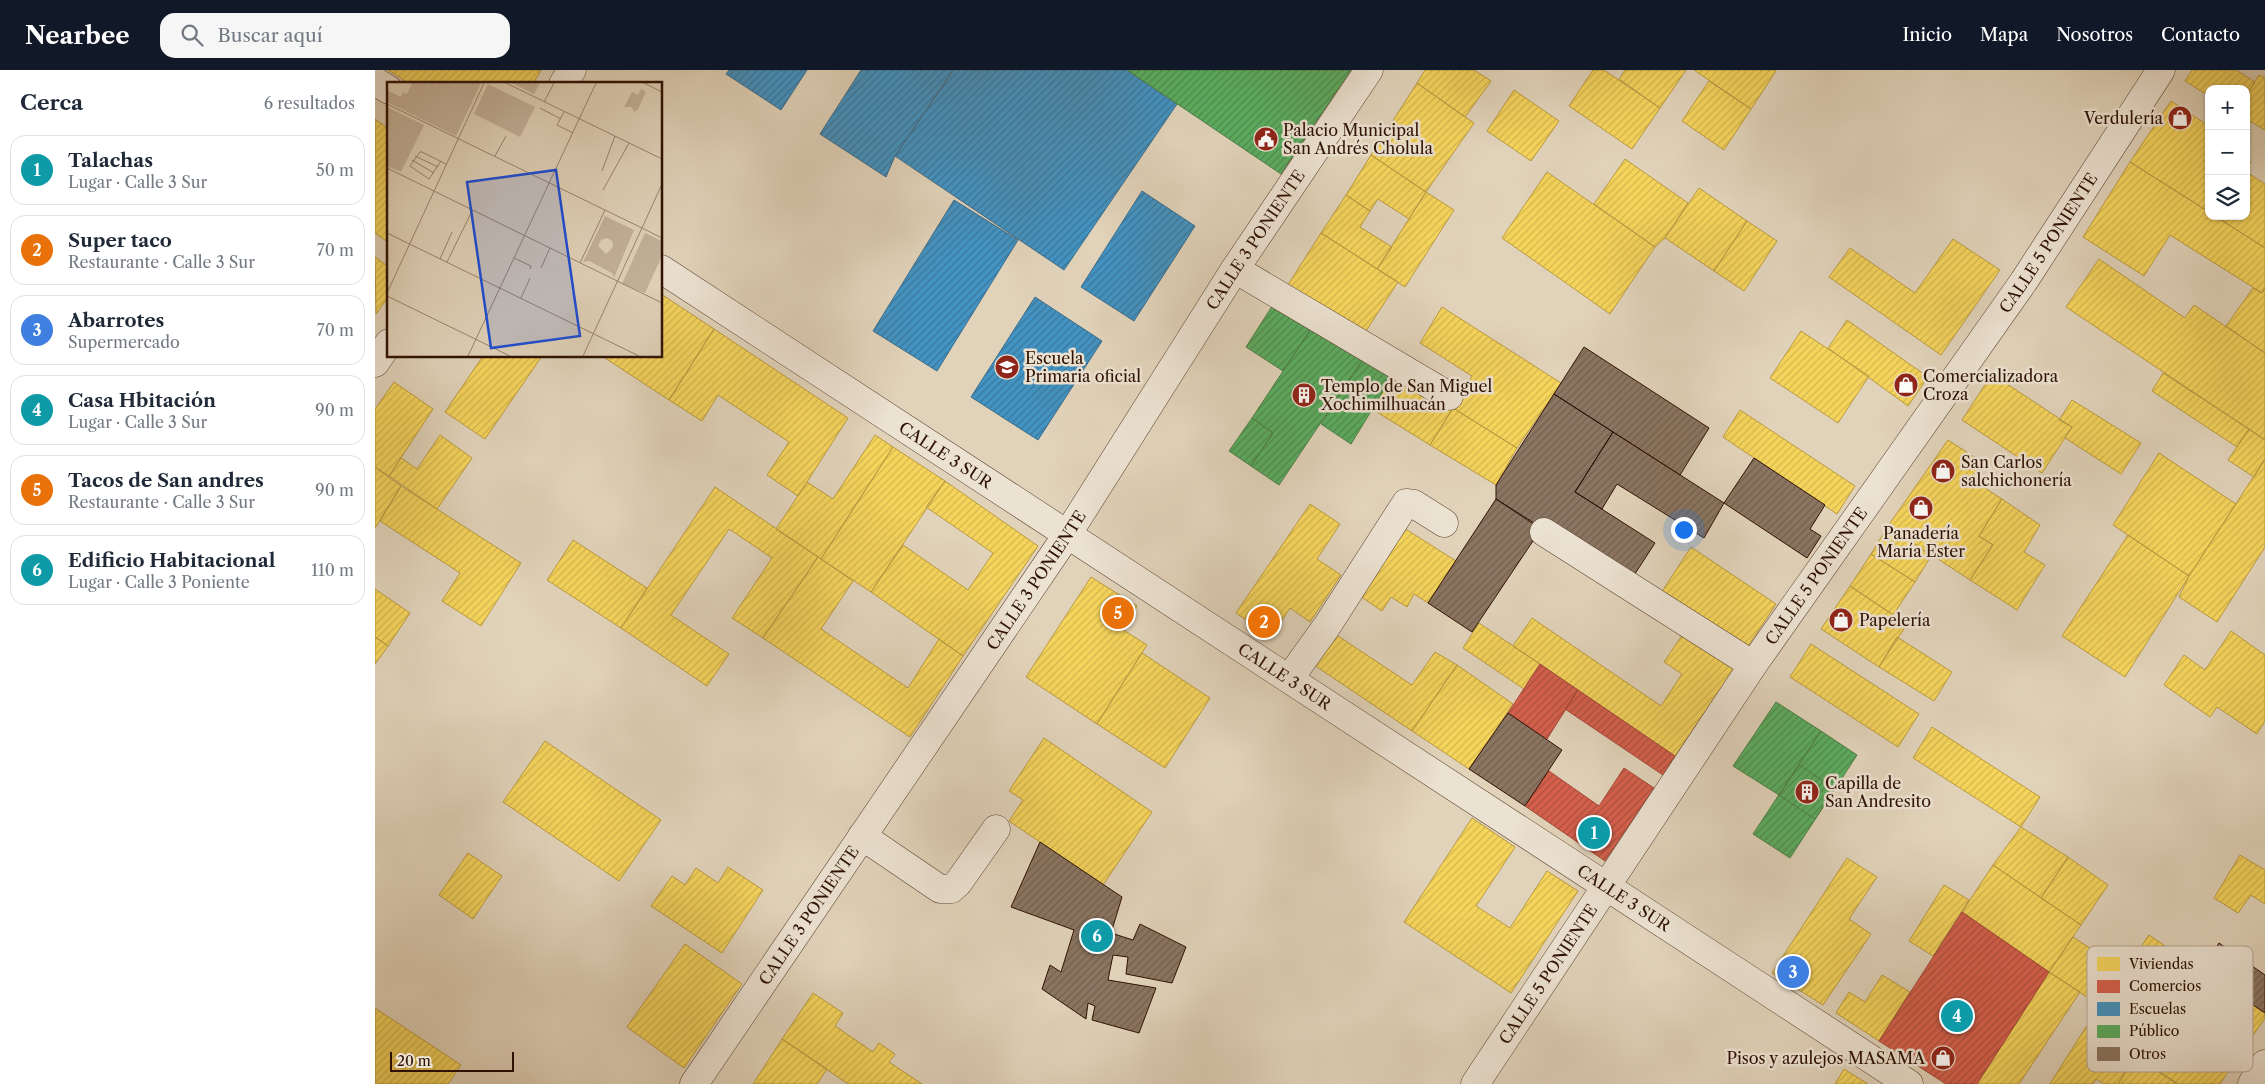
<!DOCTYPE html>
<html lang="es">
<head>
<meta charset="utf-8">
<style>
	body { margin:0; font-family:"Libre Caslon Text",serif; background:#f6f6f7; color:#1f2937 }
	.controls { position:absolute; right:15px; top:15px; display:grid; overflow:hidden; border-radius:10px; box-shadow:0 1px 4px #0004 }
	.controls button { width:45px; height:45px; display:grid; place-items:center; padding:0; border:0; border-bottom:1px solid #e0e1e3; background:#fff; color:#1f2937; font:25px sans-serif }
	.scale { position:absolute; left:15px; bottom:12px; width:124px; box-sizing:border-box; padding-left:5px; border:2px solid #2e1103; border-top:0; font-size:14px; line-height:18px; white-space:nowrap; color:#2e1103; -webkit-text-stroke:4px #ece2d2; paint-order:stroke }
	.you { position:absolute; left:1308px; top:459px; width:18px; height:18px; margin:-12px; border:4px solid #fff; border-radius:50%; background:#1a73e8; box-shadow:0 0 0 8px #1a73e833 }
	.badge { display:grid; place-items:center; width:32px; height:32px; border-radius:50%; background:#111827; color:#fff; font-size:16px; font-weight:700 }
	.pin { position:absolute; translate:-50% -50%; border:2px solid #fff; box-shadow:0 1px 5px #0006 }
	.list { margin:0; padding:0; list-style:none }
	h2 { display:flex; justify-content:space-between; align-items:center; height:65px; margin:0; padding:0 20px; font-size:21px }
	h2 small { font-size:16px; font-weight:400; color:#747a83 }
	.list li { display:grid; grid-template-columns:32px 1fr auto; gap:15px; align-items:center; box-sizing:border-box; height:70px; margin:0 10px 10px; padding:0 10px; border:1px solid #e0e1e3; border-radius:15px }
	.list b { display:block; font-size:19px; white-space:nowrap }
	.list p { margin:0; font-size:16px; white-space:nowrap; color:#747a83 }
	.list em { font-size:16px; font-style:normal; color:#747a83 }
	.icon { flex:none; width:28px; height:28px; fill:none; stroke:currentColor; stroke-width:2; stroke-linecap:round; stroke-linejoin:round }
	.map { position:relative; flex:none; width:1890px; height:1014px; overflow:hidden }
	header { display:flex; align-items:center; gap:30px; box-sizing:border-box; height:70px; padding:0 25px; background:#111827; color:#fff }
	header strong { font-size:24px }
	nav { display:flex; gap:28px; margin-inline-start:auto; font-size:18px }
	.search { width:350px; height:45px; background:#f6f6f7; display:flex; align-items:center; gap:12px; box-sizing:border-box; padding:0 18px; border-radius:15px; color:#747a83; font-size:19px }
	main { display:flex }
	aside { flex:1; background:#fff }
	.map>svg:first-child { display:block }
</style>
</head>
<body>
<header>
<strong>Nearbee</strong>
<div class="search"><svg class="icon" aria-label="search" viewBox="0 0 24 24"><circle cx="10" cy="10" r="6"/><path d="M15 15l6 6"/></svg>Buscar aquí</div>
<nav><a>Inicio</a><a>Mapa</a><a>Nosotros</a><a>Contacto</a></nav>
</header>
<main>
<aside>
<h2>Cerca<small>6 resultados</small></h2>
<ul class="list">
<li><span class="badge" style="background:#0f9aa8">1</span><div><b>Talachas</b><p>Lugar · Calle 3 Sur</p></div><em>50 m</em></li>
<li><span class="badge" style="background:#e8710a">2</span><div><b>Super taco</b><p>Restaurante · Calle 3 Sur</p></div><em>70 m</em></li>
<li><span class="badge" style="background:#3f7fe0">3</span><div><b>Abarrotes</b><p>Supermercado</p></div><em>70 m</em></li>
<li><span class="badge" style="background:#0f9aa8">4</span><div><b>Casa Hbitación</b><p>Lugar · Calle 3 Sur</p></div><em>90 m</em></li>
<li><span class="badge" style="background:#e8710a">5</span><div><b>Tacos de San andres</b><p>Restaurante · Calle 3 Sur</p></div><em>90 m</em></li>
<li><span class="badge" style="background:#0f9aa8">6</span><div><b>Edificio Habitacional</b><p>Lugar · Calle 3 Poniente</p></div><em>110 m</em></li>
</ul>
</aside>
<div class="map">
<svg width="1890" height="1014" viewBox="0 0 1890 1014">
	<defs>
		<pattern id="homes-hatch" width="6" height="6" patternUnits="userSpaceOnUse" patternTransform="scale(1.25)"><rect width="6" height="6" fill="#f6d55c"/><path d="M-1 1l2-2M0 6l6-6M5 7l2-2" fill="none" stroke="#d3b64e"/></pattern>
		<pattern id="shops-hatch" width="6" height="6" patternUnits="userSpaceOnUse" patternTransform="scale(1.25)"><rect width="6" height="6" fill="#d6604d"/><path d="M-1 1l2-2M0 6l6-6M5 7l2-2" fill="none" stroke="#ae4e3e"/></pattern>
		<pattern id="schools-hatch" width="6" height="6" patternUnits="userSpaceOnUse" patternTransform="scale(1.25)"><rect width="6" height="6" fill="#4393c3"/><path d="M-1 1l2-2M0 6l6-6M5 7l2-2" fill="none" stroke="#38779c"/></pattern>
		<pattern id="public-hatch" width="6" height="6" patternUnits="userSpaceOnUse" patternTransform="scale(1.25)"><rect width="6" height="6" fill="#5aae61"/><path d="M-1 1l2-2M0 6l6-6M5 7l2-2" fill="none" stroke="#4b8c4e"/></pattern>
		<pattern id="building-hatch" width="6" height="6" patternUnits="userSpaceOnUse" patternTransform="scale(1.25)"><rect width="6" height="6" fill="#8b7662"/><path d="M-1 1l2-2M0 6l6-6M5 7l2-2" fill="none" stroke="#725f4f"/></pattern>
	</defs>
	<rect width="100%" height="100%" fill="#e1d3ba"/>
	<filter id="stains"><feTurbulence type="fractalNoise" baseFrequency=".004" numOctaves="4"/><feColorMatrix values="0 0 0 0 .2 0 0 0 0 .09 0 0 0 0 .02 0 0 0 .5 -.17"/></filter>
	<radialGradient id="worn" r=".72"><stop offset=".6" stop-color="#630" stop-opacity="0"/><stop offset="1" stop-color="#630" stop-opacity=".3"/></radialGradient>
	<path fill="url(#homes-hatch)" stroke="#ba9a41" d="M13,0h153l-8,14h-123z
		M1050,0h49l17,11 -26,36 -48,-34z
		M1218,0h11l56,38 -28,41 -63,-43z
		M1250,0h61l-26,38 -41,-29z
		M1319,0h80l2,1 -25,38z
		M1817,0h44l19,12 -9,14v-7h-37v7l-24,-15z
		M1884,5l6,3v52l-19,-11v-23z
		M1334,11l42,28 -27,41 -42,-29z
		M1042,13l57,40 -48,69 -55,-37z
		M1139,20l45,31 -28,40 -44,-30z
		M1796,31l38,25v86l-79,-50z
		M0,49l14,10v114l-14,-10z
		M996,85l55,37 -17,27 -31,-20 -8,12 -24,-16z
		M1250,89l63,44 -23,35 -10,9 -61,-43z
		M1871,89l5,3 -5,7z
		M1755,92l79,50v4h6l50,32v40l-3,5 -92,-58 -26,41 -61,-39z
		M1172,102l108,75 -45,67 -108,-76z
		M1871,102l19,12v64l-50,-32h31z
		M1324,118l48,33 -33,50 -49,-33z
		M1051,122l28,18 -49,77 -28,-18z
		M971,125l24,16 -10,16 32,20 -15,22 -56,-36z
		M1372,151l30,20 -33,50 -30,-20z
		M946,163l77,49 -36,55 -76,-49z
		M1578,169l47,31 -59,85 -112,-78 21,-29 65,45z
		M0,187l14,10v29l-13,18z
		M1724,189l86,59 9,-13 71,48v87l-199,-133z
		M1878,218l9,5 3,-5v65l-39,-27z
		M286,224l53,35 -45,71 -67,-44h59z
		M1067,237l119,76 -44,65 -64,-40 19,-32 -52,-33z
		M1472,250l81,57 -20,29 -80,-58z
		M339,259l134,89 -50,78 -31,-21 22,-33 -71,-47 -16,26 -33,-21z
		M1426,261l68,45 -31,47 -68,-45z
		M108,286h59l-57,83 -40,-27z
		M1020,302l58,36 -23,37 -58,-36z
		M1788,303l86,56 -12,18 -85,-56z
		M1617,304l80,53 -30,46 -80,-53z
		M19,312l39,27 -44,67 -14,-9v-58z
		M1697,330l69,43 -20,31 -56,-36 7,-11 -13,-7z
		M1078,338l64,40 -21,37 -66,-40z
		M1365,340l115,76 -18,28 -114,-77z
		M1874,359l16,11v19l-11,18 -26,-17z
		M65,365l32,23 -35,51 -48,-33 12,-18 16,11z
		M500,365l18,12 -72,112 -45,-30 31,-47 26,17z
		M1573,370l37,24 -11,17 28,18 -23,37 14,9 -23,35 -82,-54z
		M518,377l52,34 -74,111 -50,-33z
		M1784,383l77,51 -47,72 -76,-51z
		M1890,389v88l-48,75 -38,-25 10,-21z
		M0,397l26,19 -26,42z
		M570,411l93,65 -75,110 -92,-64 32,-47 65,45 25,-37 -67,-46z
		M26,416l120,77 -40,63 -39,-25 18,-28 -80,-52z
		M340,417l103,70 -55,81 -31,-20 40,-60 -43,-29 -58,86 58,39 -22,32 -86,-58z
		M1627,429l38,26 -16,27 21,13 -28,45 -47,-30 23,-35 -14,-9z
		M935,434l30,20 -23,35 24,16 -31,47 -20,-14 -19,29 -35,-24z
		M1513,456l43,30 -16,26 -44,-28z
		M1029,458l52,33 -28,42 -14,-9 -7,13 -16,-10 -9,14 -22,-15z
		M1753,465l61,41 -64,101 -63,-41z
		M198,470l74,48 -26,40 -74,-48z
		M1316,477l85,57 -30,45 -85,-56z
		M1496,484l44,28 -22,33 -43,-29z
		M443,487l35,24 -32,48 87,59 31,-49 24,17 -53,81 -147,-99z
		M716,507l46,29 -15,23 25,16 -50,79 -71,-47z
		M1475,516l57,38 -28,43 -58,-38z
		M0,519l35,24 -22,33 -13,-9z
		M1157,548l129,88 21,-32 -18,-12 23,-34 51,35 -63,93 -162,-110z
		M1104,553l61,41 -16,25 -61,-41z
		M1856,561l34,24v66l-8,13 -40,-27 -7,10 -46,-32 20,-30 21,15z
		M960,564l77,51 23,-33 22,13 -45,66 -98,-66z
		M0,567l13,9 -13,18z
		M1522,567l55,35 -18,29 -55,-34z
		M1436,574l108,70 -21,33 -108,-70z
		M767,583l68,45 -45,70 -68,-44z
		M1082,595l56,39 -44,65 -57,-38z
		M1557,657l108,70 -19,30 -108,-69z
		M669,668l108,74 -49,73 -94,-64 14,-21 -14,-9z
		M170,671l116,79 -42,61 -116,-79z
		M1097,748l43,29 -39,59 34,22 37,-57 31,20 -67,102 -107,-71z
		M1646,757l47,30 -27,41 -48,-33z
		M93,783l34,23 -29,43 -34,-24z
		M1865,785l25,15v34l-14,-9 -13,18 -24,-15z
		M1693,787l40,28 -27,40 -40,-27z
		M1472,788l30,19 -28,42 22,15 -48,71 -51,-32z
		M1618,795l88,60 -32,47 -87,-60z
		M353,797l35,23 -41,63 -71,-47 21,-30 13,9 11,-17 22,15z
		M1569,815l25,15 -36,56 -24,-15z
		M1774,865l116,78v5l-28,40 -29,-20 9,-13 -50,-34 -10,15 -38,-27z
		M1698,867l52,34 -23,36 -53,-35z
		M310,874l57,40 -58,84 -57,-41z
		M1674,902l31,20 -61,92h-42z
		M1507,905l28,17 -31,49 -43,-28 13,-21 16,10z
		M438,923l30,20 -8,13 38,26 6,-9 16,11 -6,8 33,22h-74l-66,-45z
		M0,938l86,57 -13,19h-73z
		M1788,938l74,50 -17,26h-42l-57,-38 15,-23 12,8z
		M1711,957l35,19 14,11 -17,27h-14l-8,-5 -3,5h-43z
		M407,969l45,30 -10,15h-64z
		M1760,987l42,27h-59z
		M1469,999l24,15h-33z"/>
	<path fill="url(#shops-hatch)" stroke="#a44837" d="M1165,594l38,26 -31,49 -39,-26z
		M1203,620l97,66 -12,19 -98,-66z
		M1249,698l30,20 -49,73 -80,-55 24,-35 50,35z
		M1587,842l87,60 -72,112h-31l-67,-43z"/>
	<path fill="url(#schools-hatch)" stroke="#3d6c89" d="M354,0h78l-26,40 -55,-36z
		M486,0h92l-58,86 -9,21 -66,-43z
		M579,0h173l50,34 -113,166 -169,-114z
		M767,121l53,35 -61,95 -53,-34z
		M579,130l64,40 -81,131 -64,-40z
		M660,227l67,44 -64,99 -67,-43z"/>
	<path fill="url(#public-hatch)" stroke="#4d7f45" d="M752,0h224l-70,104z
		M901,230l39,23 -32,48 -37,-24z
		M940,253l51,32 -87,130 -28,-19 22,-33 -21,-15z
		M991,285l29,17 -44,72 -30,-20z
		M877,348l21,15 -22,33 -22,-15z
		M1401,632l45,29 -42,64 -46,-29z
		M1446,661l36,24 -67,103 -37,-24z
		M1424,695l36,24 -20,30 -36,-24z"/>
	<path fill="url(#building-hatch)" stroke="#2e1103" d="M1209,277l125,81 -29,47 -126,-81z
		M1179,324l59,38 -38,60 80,51 -26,40 -133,-84v-14z
		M1238,362l111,71 -20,35 -87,-54 -15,25 -27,-17z
		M1379,388l71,47 -15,24 11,7 -14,22 -83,-55z
		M1121,429l45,30 -69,103 -44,-29z
		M1133,643l54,37 -37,56 -56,-37z
		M665,772l82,55 -11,36 22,7 7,-16 46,23 -14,36 -46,-9 2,-17 -15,-2 -5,25 48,8 -17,45 -47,-13 3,-14 -7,-3 -2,16 -44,-30 8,-24 11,7 13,-42 -63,-23z
		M1844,873l46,32v38l-64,-43z"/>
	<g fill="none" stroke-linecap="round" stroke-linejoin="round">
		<defs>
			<g id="minor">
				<path d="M0,11l14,9"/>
				<path d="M188,14l9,-14"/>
				<path id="s1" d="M286,199l1248,815"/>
				<path d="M860,199l214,127"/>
				<path d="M0,293l14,-20"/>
				<path d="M1169,462l209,133"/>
				<path d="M914,609l38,-53 79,-123 8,1 30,19"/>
				<path d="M487,766l78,53h11l7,-6 38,-54"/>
				<path id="s2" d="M319,1014l373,-549 168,-266 134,-199"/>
				<path id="s3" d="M1100,1014l278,-419 271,-384 137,-211"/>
				<path d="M1877,1014l13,-20"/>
			</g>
		</defs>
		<use href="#minor" stroke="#5b4231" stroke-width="29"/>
		<use href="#minor" stroke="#ece2d2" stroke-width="28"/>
	</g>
	<defs>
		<symbol id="shop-disc" viewBox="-11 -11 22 22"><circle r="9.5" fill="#8f2418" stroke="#ece2d2"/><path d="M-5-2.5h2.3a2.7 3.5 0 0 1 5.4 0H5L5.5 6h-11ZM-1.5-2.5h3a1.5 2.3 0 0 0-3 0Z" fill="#fff"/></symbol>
		<symbol id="civic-disc" viewBox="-11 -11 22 22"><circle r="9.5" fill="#8f2418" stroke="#ece2d2"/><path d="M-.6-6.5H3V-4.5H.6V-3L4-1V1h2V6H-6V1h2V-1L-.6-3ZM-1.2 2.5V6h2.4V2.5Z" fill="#fff"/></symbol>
		<symbol id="school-disc" viewBox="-11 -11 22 22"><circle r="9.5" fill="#8f2418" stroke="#ece2d2"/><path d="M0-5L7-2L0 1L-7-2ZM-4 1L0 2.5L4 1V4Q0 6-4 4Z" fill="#fff"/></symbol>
		<symbol id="building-disc" viewBox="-11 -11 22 22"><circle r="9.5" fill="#8f2418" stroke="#ece2d2"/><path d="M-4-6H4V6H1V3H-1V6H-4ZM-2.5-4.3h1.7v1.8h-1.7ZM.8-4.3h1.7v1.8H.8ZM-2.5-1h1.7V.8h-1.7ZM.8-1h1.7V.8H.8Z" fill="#fff"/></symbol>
	</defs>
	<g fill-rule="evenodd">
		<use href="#shop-disc" x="1791" y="34" width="28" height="28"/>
		<use href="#civic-disc" x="877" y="55" width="28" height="28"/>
		<use href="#school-disc" x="618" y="283" width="28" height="28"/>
		<use href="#shop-disc" x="1517" y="301" width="28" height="28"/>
		<use href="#building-disc" x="915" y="311" width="28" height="28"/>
		<use href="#shop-disc" x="1554" y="387" width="28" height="28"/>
		<use href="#shop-disc" x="1532" y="424" width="28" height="28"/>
		<use href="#shop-disc" x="1452" y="536" width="28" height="28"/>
		<use href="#building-disc" x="1418" y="708" width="28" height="28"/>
		<use href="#shop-disc" x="1554" y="974" width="28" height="28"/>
	</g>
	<g text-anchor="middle" stroke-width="5" stroke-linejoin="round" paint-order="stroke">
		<g font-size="16" fill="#2e1103" stroke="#ece2d2" text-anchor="start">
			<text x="1788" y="54" text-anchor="end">Verdulería</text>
			<text x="908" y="66">Palacio Municipal<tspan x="908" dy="18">San Andrés Cholula</tspan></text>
			<text x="650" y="294">Escuela<tspan x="650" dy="18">Primaria oficial</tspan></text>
			<text x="1548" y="312">Comercializadora<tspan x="1548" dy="18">Croza</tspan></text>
			<text x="946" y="322">Templo de San Miguel<tspan x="946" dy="18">Xochimilhuacán</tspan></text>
			<text x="1586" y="398">San Carlos<tspan x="1586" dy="18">salchichonería</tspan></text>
			<text x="1546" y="469" text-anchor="middle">Panadería<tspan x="1546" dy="18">María Ester</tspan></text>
			<text x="1484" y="556">Papelería</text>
			<text x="1450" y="719">Capilla de<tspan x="1450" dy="18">San Andresito</tspan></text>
			<text x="1550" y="994" text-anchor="end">Pisos y azulejos MASAMA</text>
		</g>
		<g font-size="16" fill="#2e1103" stroke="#ece2d2">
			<text dy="6" stroke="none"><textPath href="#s2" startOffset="1014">CALLE 3 PONIENTE</textPath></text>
			<text dy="6" stroke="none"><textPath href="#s3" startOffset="1018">CALLE 5 PONIENTE</textPath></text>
			<text dy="6" stroke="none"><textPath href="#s1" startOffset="340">CALLE 3 SUR</textPath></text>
			<text dy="6" stroke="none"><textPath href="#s3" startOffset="612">CALLE 5 PONIENTE</textPath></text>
			<text dy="6" stroke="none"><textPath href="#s2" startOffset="609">CALLE 3 PONIENTE</textPath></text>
			<text dy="6" stroke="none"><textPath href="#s1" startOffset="745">CALLE 3 SUR</textPath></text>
			<text dy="6" stroke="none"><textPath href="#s1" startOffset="1150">CALLE 3 SUR</textPath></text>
			<text dy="6" stroke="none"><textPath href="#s2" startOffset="204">CALLE 3 PONIENTE</textPath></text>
			<text dy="6" stroke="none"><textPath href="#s3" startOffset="132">CALLE 5 PONIENTE</textPath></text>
		</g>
	</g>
	<g transform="translate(12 12)">
		<rect width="275" height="275" fill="#e1d3ba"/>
		<path d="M125,1h28l-6,11z" fill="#c3b29b"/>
		<path d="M218,134l29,14 -20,48 -2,-5 -23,-12 -6,1zM220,156l5,3 1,6 -7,7 -8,-8 3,-6zM258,151l17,8v15l-17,37 -23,-9z" fill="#c3b29b" fill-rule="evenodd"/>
		<path d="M25,1h69l-25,53 -69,-34v-12l14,7 2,-5 4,2zM254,7l5,3 -8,17 -4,3 -2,-5h-8l8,-15 6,3z" fill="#c3b29b"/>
		<path d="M53,1l10,3 -8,17 -9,-4zM101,2l47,23 -15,30 -46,-23zM75,9l9,5 -9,17 -10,-5zM0,25l37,18 -23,47 -14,-6z" fill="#c3b29b"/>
		<path fill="none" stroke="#998571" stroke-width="1" d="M119,1l156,76M257,1l18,9M157,20l10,-19M0,22l255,124 -59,128M153,26l21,11M177,30l-7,13 16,8M28,74l23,11M108,74l11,-20M25,78l22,13M54,79l-12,18 -19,-13 10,-14h2l24,12M0,86l275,135M215,89l13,-35M275,102l-20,44 20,10M216,108l26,-47M0,151l252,123M127,176l17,8 -1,3M53,177l12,-27M60,180l25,-51M193,181l25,-53M154,186l9,-20M0,211l97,-210M0,214l123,60M134,216l9,-20M81,274l128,-273"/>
		<path fill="#1d4ed8" fill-opacity="0.15" stroke="#1d4ed8" stroke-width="2.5" d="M169,88l24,166 -89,12 -24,-166z"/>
		<rect width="275" height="275" fill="none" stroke="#2e1103" stroke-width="2.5"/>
	</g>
	<rect x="1712" y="876" width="166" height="126" rx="8" fill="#ece2d2" stroke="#b3a394" stroke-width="1"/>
	<rect x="1722" y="887" width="23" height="14" fill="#f6d55c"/>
	<rect x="1722" y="910" width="23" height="13" fill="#d6604d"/>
	<rect x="1722" y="932" width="23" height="14" fill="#4393c3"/>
	<rect x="1722" y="955" width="23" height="13" fill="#5aae61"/>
	<rect x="1722" y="977" width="23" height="14" fill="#8b7662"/>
	<g font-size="14" fill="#2e1103">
		<text x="1754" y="899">Viviendas</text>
		<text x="1754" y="921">Comercios</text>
		<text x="1754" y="944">Escuelas</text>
		<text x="1754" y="966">Público</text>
		<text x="1754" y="989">Otros</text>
	</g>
	<rect width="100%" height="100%" filter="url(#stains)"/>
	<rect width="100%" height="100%" fill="url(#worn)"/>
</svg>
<div class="controls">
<button>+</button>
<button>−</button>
<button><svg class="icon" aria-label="layers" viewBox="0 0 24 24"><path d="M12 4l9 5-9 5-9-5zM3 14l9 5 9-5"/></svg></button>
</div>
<div class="scale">20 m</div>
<div class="you"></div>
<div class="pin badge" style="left:1219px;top:763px;background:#0f9aa8">1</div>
<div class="pin badge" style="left:889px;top:552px;background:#e8710a">2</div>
<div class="pin badge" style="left:1418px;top:902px;background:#3f7fe0">3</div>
<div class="pin badge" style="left:1582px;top:946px;background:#0f9aa8">4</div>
<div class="pin badge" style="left:743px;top:543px;background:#e8710a">5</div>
<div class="pin badge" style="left:722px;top:866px;background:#0f9aa8">6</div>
</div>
</main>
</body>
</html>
